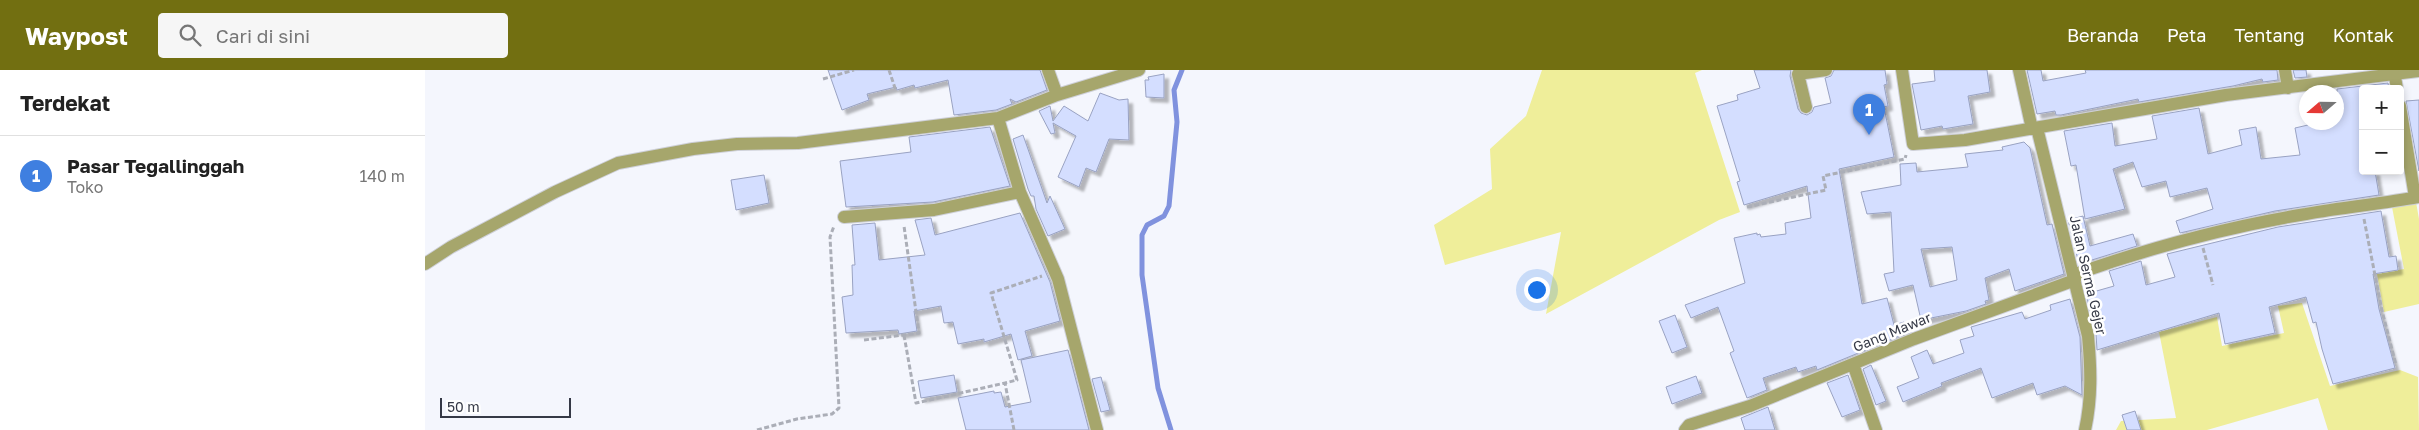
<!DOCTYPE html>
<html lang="id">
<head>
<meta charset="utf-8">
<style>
	body { margin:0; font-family:"Golos Text",sans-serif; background:#f6f6f6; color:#222 }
	.controls { position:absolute; right:15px; top:15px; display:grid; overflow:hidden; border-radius:5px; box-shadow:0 2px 8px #0003 }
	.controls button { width:45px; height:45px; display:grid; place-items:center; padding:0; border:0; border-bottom:1px solid #e0e0e0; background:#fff; color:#222; font:25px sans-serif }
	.compass { position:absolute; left:1874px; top:15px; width:45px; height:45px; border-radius:50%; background:#fff; box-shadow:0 2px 8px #0003; rotate:250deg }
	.scale { position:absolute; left:15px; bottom:12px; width:131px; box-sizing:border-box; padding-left:5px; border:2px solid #353946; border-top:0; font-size:14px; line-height:18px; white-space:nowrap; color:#353946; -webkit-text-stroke:4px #fff; paint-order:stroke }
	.you { position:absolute; left:1111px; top:219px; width:18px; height:18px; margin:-12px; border:4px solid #fff; border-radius:50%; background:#1a73e8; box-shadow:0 0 0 8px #1a73e833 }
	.badge { display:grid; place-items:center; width:32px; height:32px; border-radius:50%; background:#726f11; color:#fff; font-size:16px; font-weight:700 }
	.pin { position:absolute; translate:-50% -41px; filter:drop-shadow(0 1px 2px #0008) }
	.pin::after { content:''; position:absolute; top:26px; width:18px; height:15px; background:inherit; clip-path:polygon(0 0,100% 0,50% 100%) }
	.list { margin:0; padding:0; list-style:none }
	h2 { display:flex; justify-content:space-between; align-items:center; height:65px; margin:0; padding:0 20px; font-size:21px }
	h2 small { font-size:16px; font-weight:400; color:#767676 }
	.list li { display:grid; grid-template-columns:32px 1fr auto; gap:15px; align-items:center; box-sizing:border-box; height:80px; padding:0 20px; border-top:1px solid #e0e0e0 }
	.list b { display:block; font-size:19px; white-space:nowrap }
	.list p { margin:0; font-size:16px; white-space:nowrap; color:#767676 }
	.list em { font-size:16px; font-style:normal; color:#767676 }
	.icon { flex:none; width:28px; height:28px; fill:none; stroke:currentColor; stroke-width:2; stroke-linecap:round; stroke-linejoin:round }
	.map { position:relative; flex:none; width:1994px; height:360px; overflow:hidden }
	header { display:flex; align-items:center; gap:30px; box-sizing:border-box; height:70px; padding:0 25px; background:#726f11; color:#fff }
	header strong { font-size:24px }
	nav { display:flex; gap:28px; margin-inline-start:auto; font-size:18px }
	.search { width:350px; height:45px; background:#f6f6f6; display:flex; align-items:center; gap:12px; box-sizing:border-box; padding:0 18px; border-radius:5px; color:#767676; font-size:19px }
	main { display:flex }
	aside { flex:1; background:#fff }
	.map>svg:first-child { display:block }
</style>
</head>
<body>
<header>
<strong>Waypost</strong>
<div class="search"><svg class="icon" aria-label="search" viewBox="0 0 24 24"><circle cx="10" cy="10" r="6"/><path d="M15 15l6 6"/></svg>Cari di sini</div>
<nav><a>Beranda</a><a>Peta</a><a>Tentang</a><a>Kontak</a></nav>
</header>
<main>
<aside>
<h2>Terdekat<small></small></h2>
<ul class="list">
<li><span class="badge" style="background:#3f7fe0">1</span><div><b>Pasar Tegallinggah</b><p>Toko</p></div><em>140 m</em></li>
</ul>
</aside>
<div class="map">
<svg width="1994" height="360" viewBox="0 0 1994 360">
	<defs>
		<filter id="shadow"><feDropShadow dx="4.5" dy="4.5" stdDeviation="1" flood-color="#0004"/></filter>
	</defs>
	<rect width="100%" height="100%" fill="#f4f6fd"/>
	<path fill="#efee9a" d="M1117,0h160l-7,3 45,139 -21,8 -173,94 15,-82 -116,33 -11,-40 58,-36 -2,-40 36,-33z
		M1991,132l3,17v85l-35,8 -7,-38 27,-5 -12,-62z
		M1877,233l28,83 70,-16 18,7 1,53h-91l-10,-32 -111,32h-91l5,-9 55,-3 -17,-86 58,-15 5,29 62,-13 -6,-27z"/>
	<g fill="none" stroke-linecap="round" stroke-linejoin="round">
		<path stroke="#8092de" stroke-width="5" d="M746,360l-13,-42 -16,-113v-40l5,-10 17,-9 5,-10 8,-84 -3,-32 8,-20"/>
	</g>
	<path fill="#d4deff" stroke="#99a2c2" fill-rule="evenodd" filter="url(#shadow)" d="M403,0h212l7,20 -31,12 -6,-3 2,5 -16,6 -42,5 -6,-35 -33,8 -1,-3 -17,5 -1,-3 -29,7 2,6 -27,10z
		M1329,0h37l-1,6 8,33 3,4 6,2 5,-3 2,-5 17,-4 -6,-25 6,-2 3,-6h51l2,14 -3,1 4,21 -4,1 10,50 -55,12 23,135 25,-6 7,27 10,-3 3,11 -90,37 -1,-4 -18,6 -2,-5 -33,11 4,12 -20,8 -17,-45 4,-2 -16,-44 -27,11 -6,-13 60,-22 -11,-45 23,-5v2l3,-1 1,3 25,-3 -1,-11 26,-5 -4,-32 -63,19 -7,-23 3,-1 -23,-75 21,-6 -1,-5 23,-7z
		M1509,0h53l3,22 -22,4 5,28 -30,5 -1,-3 -21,4 -9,-46 23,-3z
		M1602,0h14l2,11 43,-8 -1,-3h192l1,10 -15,2 -1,-3 -29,7 -94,16 -1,-3 -77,16h-5l-1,-4 -18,3z
		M1868,0h13l1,7 -12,1z
		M739,4v24l-18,-1 -1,-17h4l-1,-3z
		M1963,13l1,6h-26v82h12l4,24 -104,16 -95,22 -4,-12 37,-12 -6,-21 -37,9 -4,-16 -24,6 -9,-25 -20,7 12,40 -40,10 -9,-54 -5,1 -7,-35 48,-8 3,23 42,-7 -5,-23 47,-8 9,46 34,-9 -3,-15 17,-3 5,32 39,-4 -5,-27 26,-6h16v-33z
		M675,23l19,7 9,-1 1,41 -20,-1 -13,33 -10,-4 -7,19 -21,-10 18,-41 -23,-13 2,10 -4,1 -12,-23 11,-5 3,15 11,-15 24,15z
		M1994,30v71l-13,-70z
		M565,57l20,59 -77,16 -87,5 -6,-46 71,-9 -2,-15z
		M598,65l24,68 3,-7 15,33 -17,7 -12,-27 -2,-13h-3l-3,-7 -15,-50z
		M1599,72l6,6 17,77 5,-1 12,50 -49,17 -6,-22 -24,9 4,22 -4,1 1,3 -20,7 -45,9 -8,-35 -24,6 -5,-17 10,-2 -3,-60 -24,2 -6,-22 40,-7 -1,-21 16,-1 1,9 51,-5 -3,-13 38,-4 -1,-3zM1527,177l5,33 -27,7 -9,-38z
		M339,105l5,28 -33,7 -5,-30z
		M1956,141l8,46 7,-1 2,14 -25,4 6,35 16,59 -62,16 -11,-35 -6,-27 -3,1 -7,-26 -37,10 6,26 -50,11 -6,-31 -122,37 -1,-16 -10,-40 28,-8 -5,-15 32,-10 5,24 29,-8 -8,-23 111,-27z
		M595,143l30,69 10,39 -35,10 7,25 -14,4 -7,-26 -27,8v-3l-26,5 -5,-22 -9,1 -3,-17 -27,5 3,20 -18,3 -1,-4 -52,3 -4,-36 11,-2 -1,-30h3l-3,-40 23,-2 4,37 46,-5 -10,-35 16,-2 4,17z
		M1658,146l7,30 43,-12 4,12 -58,18 -11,-44z
		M1645,229l10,38 2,58 -17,-9 -28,9 -4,-12 -41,15 -11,-30 -40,15 1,3 -39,16 -6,-15 22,-9 -8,-21 16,-7 6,14 31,-11 -4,-13 14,-4 -3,-9 51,-15 3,7 26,-9 -1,-5z
		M1250,245l12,32 -15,6 -13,-32z
		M643,280l21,80h-123l-8,-32 36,-7v2l7,-1 4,15 26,-5 -10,-42z
		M1446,295l15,36 -10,4 -13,-36z
		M529,305l3,17 -36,6 -3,-17z
		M1423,305l12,35 -18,7 -15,-34z
		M1271,306l6,17 -30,11 -6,-17z
		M676,307l9,33 -9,2 -9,-33z
		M1343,337l7,23h-30l-4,-12z
		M1710,341l6,19h-14l-5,-15z"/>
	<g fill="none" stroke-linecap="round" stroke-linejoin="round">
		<defs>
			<path id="minor" d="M623,0l9,25 82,-25
				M1477,0l11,74 52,-4 261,-45 193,-24
				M1594,0l13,59
				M1860,0l3,18
				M1969,0l3,19
				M632,25l-59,23 22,74 38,87 39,151
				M1975,36l15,91
				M1381,37l-8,-33 28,-4
				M1612,58l51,208c3,32 4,62 -3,94
				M419,147l90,-7 86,-18
				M0,194l26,-17 104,-55 63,-29 75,-14 44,-5 61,-1 200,-25
				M1648,205c76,-27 153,-48 233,-61 37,-7 76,-10 113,-17
				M1428,294l23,66
				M1260,360l4,-5 61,-19 164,-67 161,-59"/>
		</defs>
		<use href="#minor" stroke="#ced0d8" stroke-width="14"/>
		<path stroke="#abaeb7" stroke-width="3" stroke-dasharray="5 2.5" stroke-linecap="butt" d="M464,0l7,21
			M398,9l31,-9
			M1322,137l79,-17 -3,-14 82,-17 1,-4
			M1939,149l18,92 14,54
			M1778,178l10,37
			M479,265l12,68 89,-20
			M439,270l55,-7 -15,-107
			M332,360l40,-11 35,-5 7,-6 -9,-171 4,-11
			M589,360l-9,-47 12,-3 -26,-87 51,-17"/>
		<use href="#minor" stroke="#a6a66c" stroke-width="12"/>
	</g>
	<g text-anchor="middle" stroke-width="5" stroke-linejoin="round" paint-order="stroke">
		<g font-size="14" fill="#353946" stroke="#fff">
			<text transform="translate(1663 205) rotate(77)" y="5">Jalan Serma Gejer</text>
			<text transform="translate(1467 262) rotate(-22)" y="5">Gang Mawar</text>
		</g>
	</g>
</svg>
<div class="controls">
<button>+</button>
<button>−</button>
</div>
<svg class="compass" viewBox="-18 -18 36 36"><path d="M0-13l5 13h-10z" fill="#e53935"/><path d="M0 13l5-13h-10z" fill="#767676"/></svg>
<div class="scale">50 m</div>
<div class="you"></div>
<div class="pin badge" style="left:1444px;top:65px;background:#3f7fe0">1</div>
</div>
</main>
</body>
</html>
